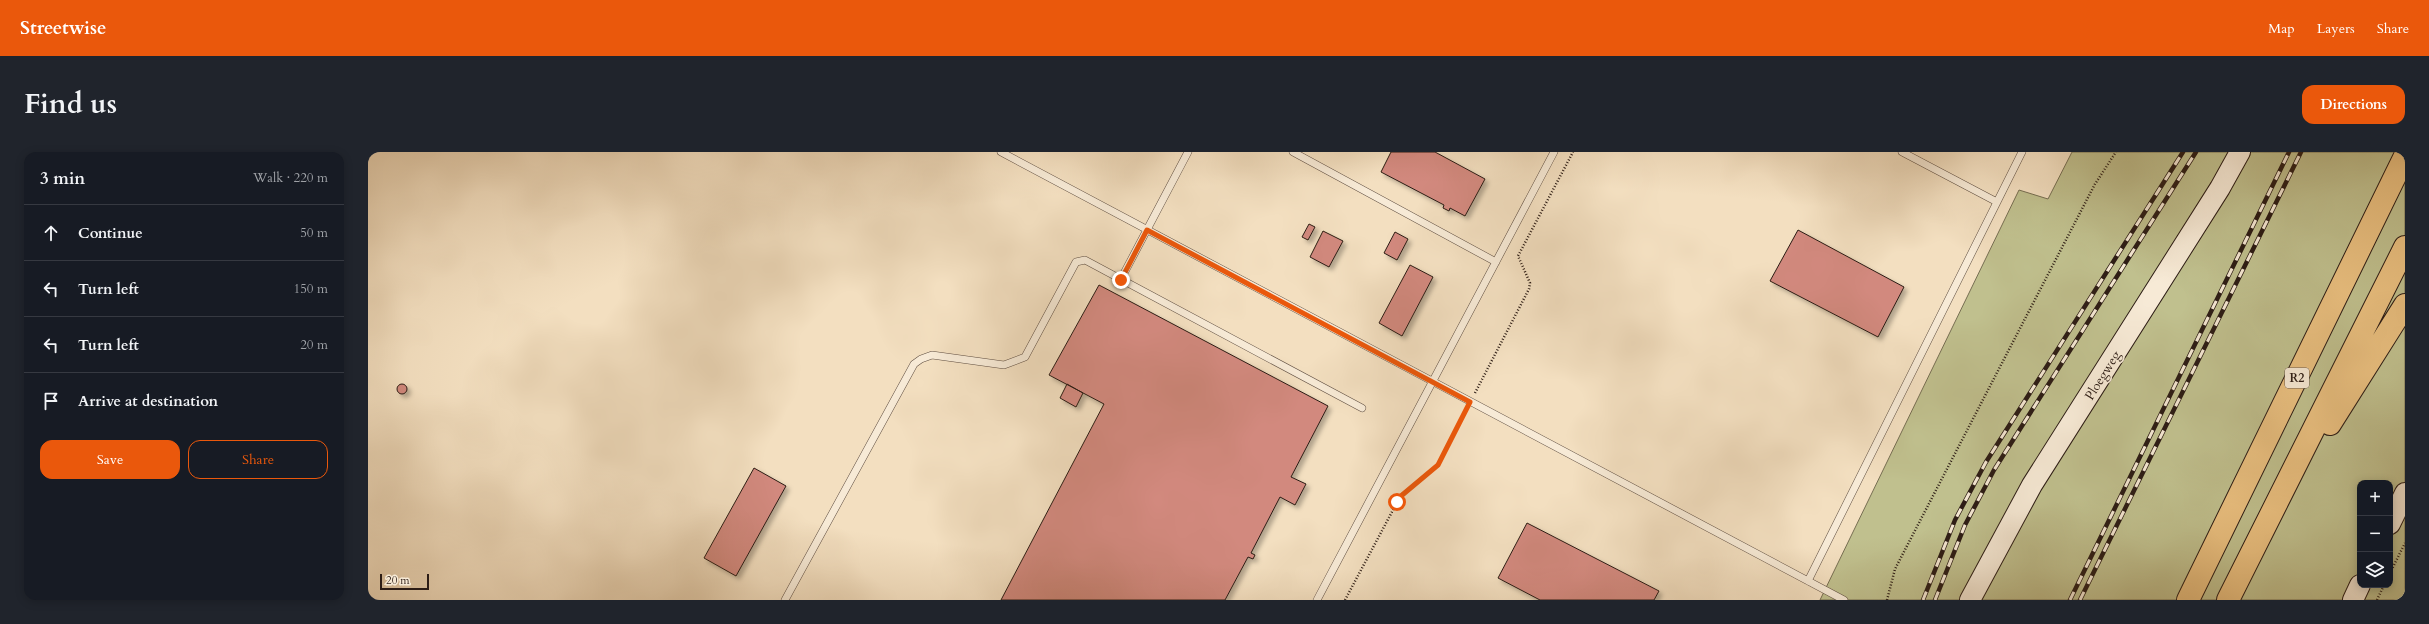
<!DOCTYPE html>
<html lang="en">
<head>
<meta charset="utf-8">
<style>
	body { margin:0; font-family:Cardo,serif; background:#20242c; color:#f1f3f6 }
	.controls { position:absolute; right:12px; bottom:12px; display:grid; overflow:hidden; border-radius:8px; box-shadow:0 2px 10px #0003 }
	.controls button { width:36px; height:36px; display:grid; place-items:center; padding:0; border:0; border-bottom:1px solid #363941; background:#171b24; color:#f1f3f6; font:20px sans-serif }
	.scale { position:absolute; left:12px; bottom:10px; width:49px; box-sizing:border-box; padding-left:4px; border:2px solid #2c1c15; border-top:0; font-size:11px; line-height:14px; white-space:nowrap; color:#2c1c15; -webkit-text-stroke:3px #f7ead6; paint-order:stroke }
	.stop { position:absolute; width:12px; height:12px; margin:-9px; border:3px solid #ea580c; border-radius:50%; background:#fff }
	.stop.end { background:#ea580c; border-color:#fff; box-shadow:0 1px 4px #0008 }
	.list { margin:0; padding:0; list-style:none }
	h2 { display:flex; justify-content:space-between; align-items:center; height:52px; margin:0; padding:0 16px; font-size:17px }
	h2 small { font-size:13px; font-weight:400; color:#9ea1a6 }
	.list li { display:grid; grid-template-columns:26px 1fr auto; gap:12px; align-items:center; box-sizing:border-box; height:56px; padding:0 16px; border-top:1px solid #363941 }
	.list b { display:block; font-size:15px; white-space:nowrap }
	.list em { font-size:13px; font-style:normal; color:#9ea1a6 }
	.actions { display:flex; gap:8px; padding:12px 16px }
	.actions a { flex:1; padding:9px 0; border:1px solid #ea580c; border-radius:12px; text-align:center; font-size:14px; color:#ea580c }
	.actions .main { background:#ea580c; color:#fff }
	.icon { flex:none; width:22px; height:22px; fill:none; stroke:currentColor; stroke-width:2; stroke-linecap:round; stroke-linejoin:round }
	.map { position:relative; flex:none; width:2037px; height:448px; overflow:hidden; border-radius:12px }
	header { display:flex; align-items:center; gap:24px; box-sizing:border-box; height:56px; padding:0 20px; background:#ea580c; color:#fff }
	header strong { font-size:19px }
	nav { display:flex; gap:22px; margin-inline-start:auto; font-size:14px }
	.intro { display:flex; align-items:center; justify-content:space-between; box-sizing:border-box; height:96px; padding:0 24px }
	h1 { margin:0; font-size:28px }
	.button { padding:10px 18px; border-radius:12px; background:#ea580c; color:#fff; font-size:14px; font-weight:700 }
	main { display:flex; gap:24px; padding:0 24px }
	aside { flex:1; background:#171b24; border-radius:12px; box-shadow:0 2px 10px #0003 }
	.map>svg:first-child { display:block }
</style>
</head>
<body>
<header>
<strong>Streetwise</strong>
<nav><a>Map</a><a>Layers</a><a>Share</a></nav>
</header>
<div class="intro"><h1>Find us</h1><a class="button">Directions</a></div>
<main>
<aside>
<h2>3 min<small>Walk · 220 m</small></h2>
<ul class="list">
<li><svg class="icon" aria-label="ahead" viewBox="0 0 24 24"><path d="M12 20V5M6 11l6-6 6 6"/></svg><div><b>Continue</b></div><em>50 m</em></li>
<li><svg class="icon" aria-label="left" viewBox="0 0 24 24"><path d="M17 20v-9H6M10 6l-5 5 5 5"/></svg><div><b>Turn left</b></div><em>150 m</em></li>
<li><svg class="icon" aria-label="left" viewBox="0 0 24 24"><path d="M17 20v-9H6M10 6l-5 5 5 5"/></svg><div><b>Turn left</b></div><em>20 m</em></li>
<li><svg class="icon" aria-label="arrive" viewBox="0 0 24 24"><path d="M6 21V4h12l-3 4 3 4H6"/></svg><div><b>Arrive at destination</b></div></li>
</ul>
<div class="actions"><a class="main">Save</a><a>Share</a></div>
</aside>
<div class="map">
<svg width="2037" height="448" viewBox="0 0 2037 448">
	<defs>
		<filter id="shadow"><feDropShadow dx="3.5" dy="3.5" stdDeviation="2" flood-color="#0004"/></filter>
	</defs>
	<rect width="100%" height="100%" fill="#f3dfc0"/>
	<filter id="stains"><feTurbulence type="fractalNoise" baseFrequency=".005" numOctaves="4"/><feColorMatrix values="0 0 0 0 .2 0 0 0 0 .09 0 0 0 0 .02 0 0 0 .5 -.17"/></filter>
	<radialGradient id="worn" r=".72"><stop offset=".6" stop-color="#630" stop-opacity="0"/><stop offset="1" stop-color="#630" stop-opacity=".3"/></radialGradient>
	<path fill="#c0c08e" stroke="#766e52" fill-rule="evenodd" d="M1704,0h333v448h-585l199,-410 29,9zM1992,331h30v102h-30z"/>
	<path fill="#d2897e" stroke="#2c1c15" filter="url(#shadow)" d="M1023,0h44l50,27 -20,37 -15,-8 -1,3 -6,-3 1,-3 -63,-33z
		M941,72l6,3 -7,13 -6,-3z
		M1430,78l106,57 -26,50 -108,-56z
		M955,79l20,10 -14,26 -19,-10z
		M1027,80l13,7 -11,21 -13,-7z
		M1042,113l23,12 -31,59 -23,-13z
		M731,133l229,121 -37,71 15,7 -11,21 -15,-8 -29,56 4,2 -2,4 -5,-2 -23,43h-224l103,-196 -55,-29z
		M699,232l16,9 -7,14 -16,-9z
		M29 237a5 5 0 1 1 10 0a5 5 0 1 1-10 0Z
		M386,316l32,18 -50,90 -32,-18z
		M1159,371l132,68 -5,9h-114l-42,-22z"/>
	<g fill="none" stroke-linecap="round" stroke-linejoin="round">
		<defs>
			<path id="lane" d="M633,0l843,448
				M925,0l203,110
				M1534,0l95,50
				M753,127l67,-127
				M1440,429l214,-429
				M417,448l129,-236 7,-5 11,-4 72,10 21,-8 51,-95 9,-2 277,148
				M949,448l237,-448"/>
			<path id="secondary" d="M2022,372l15,-31
				M1602,448l62,-115 188,-297 20,-36
				M1985,448l7,-15"/>
			<path id="highway" d="M1962,272l75,-119
				M1820,448l217,-444
				M1860,448l177,-353"/>
		</defs>
		<use href="#lane" stroke="#5e4d40" stroke-width="8"/>
		<use href="#secondary" stroke="#2c1c15" stroke-width="22"/>
		<use href="#highway" stroke="#2c1c15" stroke-width="24"/>
		<path stroke="#2c1c15" stroke-width="2.5" stroke-dasharray="1 2" stroke-linecap="butt" d="M1107,241l54,-104 1,-6 -12,-27 55,-104
			M2022,421l15,-30
			M977,448l56,-105 37,-30 27,-54
			M1519,448l8,-31 200,-385 21,-32
			M2009,448l7,-15"/>
		<use href="#lane" stroke="#f7ead6" stroke-width="7"/>
		<use href="#secondary" stroke="#f7ead6" stroke-width="20"/>
		<use href="#highway" stroke="#eac080" stroke-width="22"/>
		<defs>
			<path id="rail" d="M1555,448l32,-80 31,-58 197,-310
				M1567,448l30,-75 29,-55 202,-318
				M1702,448l219,-448
				M1712,448l221,-448"/>
		</defs>
		<use href="#rail" stroke="#2c1c15" stroke-width="4.5"/>
		<use href="#rail" stroke="#f7ead6" stroke-width="3" stroke-dasharray="9" stroke-linecap="butt"/>
	</g>
	<g fill="none" stroke-linecap="round" stroke-linejoin="round">
		<path stroke="#ea580c" stroke-width="5" d="M753,128l26,-50 323,172 -32,63 -37,31 -4,6"/>
	</g>
	<g text-anchor="middle" stroke-width="3.5" stroke-linejoin="round" paint-order="stroke">
		<rect fill="#f7ead6" stroke="#695a4f" stroke-width="1" x="1917" y="216" width="24" height="20" rx="3"/>
		<g font-size="12" font-weight="bold" fill="#2c1c15">
			<text x="1929" y="230">R2</text>
		</g>
		<g font-size="13" fill="#2c1c15" stroke="#f7ead6">
			<text transform="translate(1734 223) rotate(-58)" y="5">Ploegweg</text>
		</g>
	</g>
	<rect width="100%" height="100%" filter="url(#stains)"/>
	<rect width="100%" height="100%" fill="url(#worn)"/>
</svg>
<div class="controls">
<button>+</button>
<button>−</button>
<button><svg class="icon" aria-label="layers" viewBox="0 0 24 24"><path d="M12 4l9 5-9 5-9-5zM3 14l9 5 9-5"/></svg></button>
</div>
<div class="scale">20 m</div>
<div class="stop" style="left:1029px;top:350px"></div>
<div class="stop end" style="left:753px;top:128px"></div>
</div>
</main>
</body>
</html>
